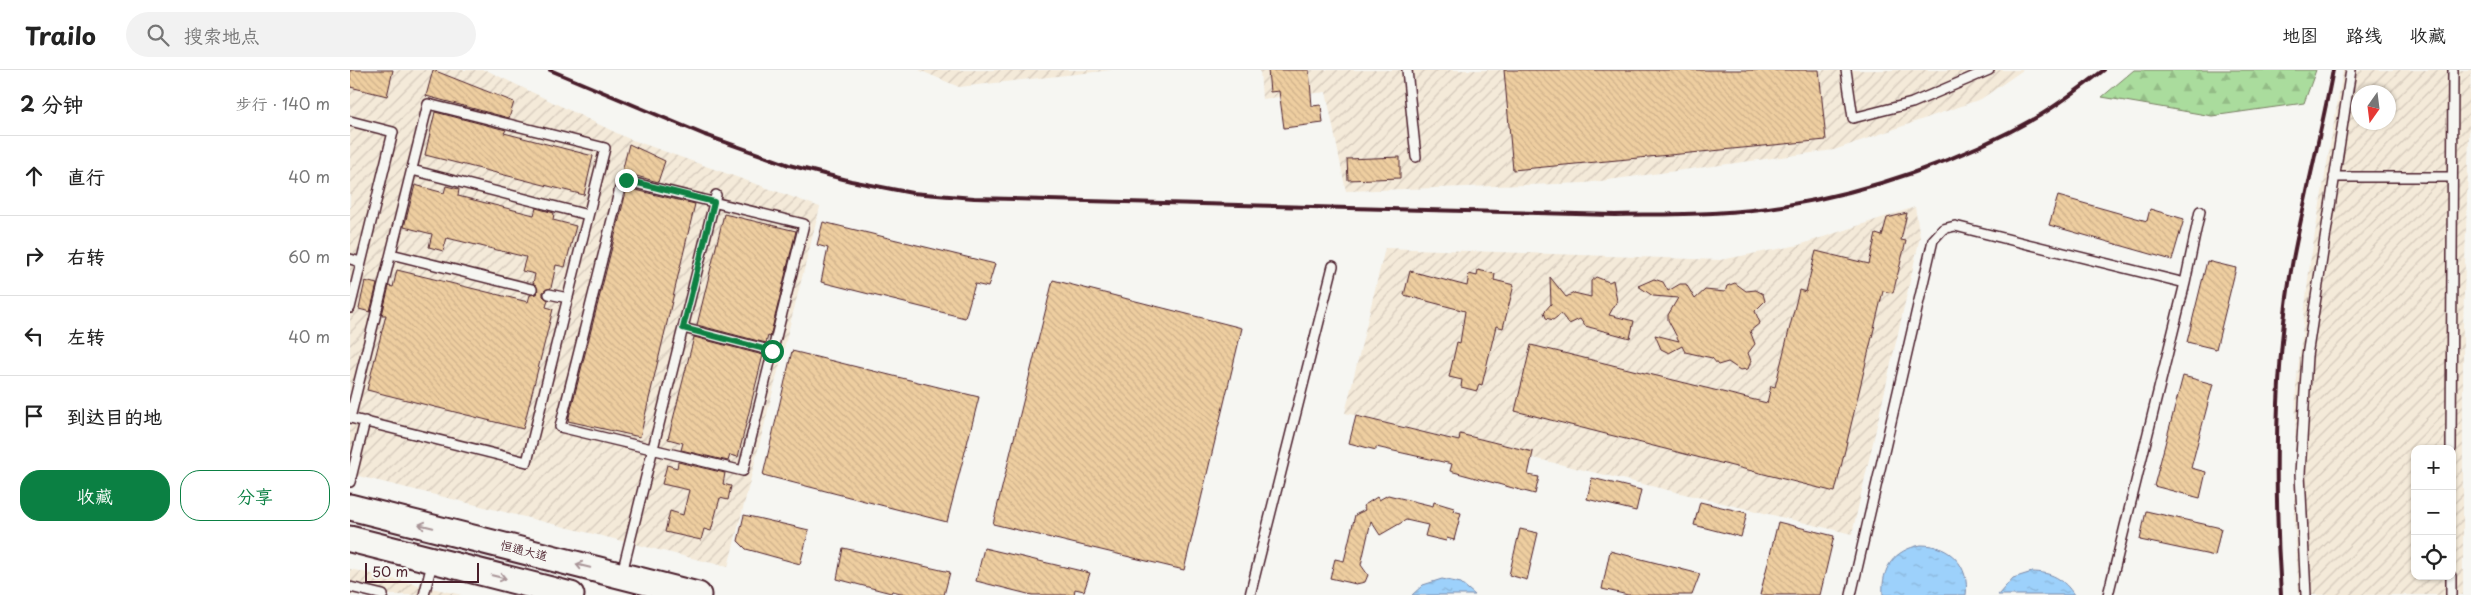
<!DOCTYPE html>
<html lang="zh">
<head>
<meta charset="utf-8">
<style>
	body { margin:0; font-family:"Playpen Sans","LXGW WenKai TC",sans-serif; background:#f2f2f2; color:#222 }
	.controls { position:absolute; right:15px; bottom:15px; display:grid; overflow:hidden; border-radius:10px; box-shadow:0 1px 4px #0004 }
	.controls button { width:45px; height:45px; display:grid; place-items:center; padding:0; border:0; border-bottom:1px solid #e0e0e0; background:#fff; color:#222; font:25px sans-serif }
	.compass { position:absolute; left:2001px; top:15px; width:45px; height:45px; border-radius:50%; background:#fff; box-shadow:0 1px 4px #0004; rotate:194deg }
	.scale { position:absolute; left:15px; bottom:12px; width:114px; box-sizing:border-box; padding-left:5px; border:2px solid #4a1f2b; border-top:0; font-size:14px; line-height:18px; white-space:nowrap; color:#4a1f2b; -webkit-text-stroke:4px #f6f6f2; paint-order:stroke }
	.stop { position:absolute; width:15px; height:15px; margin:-11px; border:4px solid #0b8043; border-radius:50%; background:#fff }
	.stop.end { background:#0b8043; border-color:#fff; box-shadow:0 1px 5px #0008 }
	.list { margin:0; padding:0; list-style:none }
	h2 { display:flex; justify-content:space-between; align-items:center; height:65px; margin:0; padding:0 20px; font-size:21px }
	h2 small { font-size:16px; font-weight:400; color:#767676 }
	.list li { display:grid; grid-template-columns:32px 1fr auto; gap:15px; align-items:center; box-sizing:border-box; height:80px; padding:0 20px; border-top:1px solid #e0e0e0 }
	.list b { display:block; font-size:19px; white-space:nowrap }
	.list em { font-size:16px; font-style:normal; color:#767676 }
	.actions { display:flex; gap:10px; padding:15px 20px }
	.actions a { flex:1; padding:11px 0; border:1px solid #0b8043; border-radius:20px; text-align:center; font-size:18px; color:#0b8043 }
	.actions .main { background:#0b8043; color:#fff }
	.icon { flex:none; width:28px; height:28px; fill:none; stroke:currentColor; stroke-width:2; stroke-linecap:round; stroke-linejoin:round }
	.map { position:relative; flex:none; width:2121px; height:525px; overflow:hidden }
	header { display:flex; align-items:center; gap:30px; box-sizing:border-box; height:70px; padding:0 25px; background:#fff; border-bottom:1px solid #e0e0e0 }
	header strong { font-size:24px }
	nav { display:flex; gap:28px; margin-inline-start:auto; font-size:18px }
	.search { width:350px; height:45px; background:#f2f2f2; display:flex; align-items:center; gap:12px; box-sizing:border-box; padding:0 18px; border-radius:28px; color:#767676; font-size:19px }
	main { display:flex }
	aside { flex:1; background:#fff }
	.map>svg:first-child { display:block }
</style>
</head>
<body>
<header>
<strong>Trailo</strong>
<div class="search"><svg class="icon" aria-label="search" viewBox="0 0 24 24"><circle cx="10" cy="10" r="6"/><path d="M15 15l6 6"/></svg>搜索地点</div>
<nav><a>地图</a><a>路线</a><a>收藏</a></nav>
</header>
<main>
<aside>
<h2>2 分钟<small>步行 · 140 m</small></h2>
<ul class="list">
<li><svg class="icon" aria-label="ahead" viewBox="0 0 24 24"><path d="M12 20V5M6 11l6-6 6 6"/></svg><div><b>直行</b></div><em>40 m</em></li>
<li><svg class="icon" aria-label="right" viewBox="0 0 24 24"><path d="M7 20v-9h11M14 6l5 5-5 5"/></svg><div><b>右转</b></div><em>60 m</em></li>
<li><svg class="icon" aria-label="left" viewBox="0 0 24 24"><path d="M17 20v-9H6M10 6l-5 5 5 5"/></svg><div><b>左转</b></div><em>40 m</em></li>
<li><svg class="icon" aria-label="arrive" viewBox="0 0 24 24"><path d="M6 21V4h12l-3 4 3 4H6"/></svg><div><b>到达目的地</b></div></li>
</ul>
<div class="actions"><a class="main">收藏</a><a>分享</a></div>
</aside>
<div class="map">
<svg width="2121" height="525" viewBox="0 0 2121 525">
	<defs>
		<pattern id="industrial-furrows" width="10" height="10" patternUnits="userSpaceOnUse" patternTransform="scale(1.25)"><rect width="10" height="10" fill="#f4ead9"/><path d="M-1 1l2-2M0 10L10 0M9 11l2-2" fill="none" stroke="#d3c8ba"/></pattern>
		<pattern id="forest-firs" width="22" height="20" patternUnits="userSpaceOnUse" patternTransform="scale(1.25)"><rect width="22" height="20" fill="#aadc9d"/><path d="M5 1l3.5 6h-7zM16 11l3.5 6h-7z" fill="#94bc87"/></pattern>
		<pattern id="water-ripples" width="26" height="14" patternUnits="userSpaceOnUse" patternTransform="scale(1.25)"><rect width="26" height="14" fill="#9dd1fb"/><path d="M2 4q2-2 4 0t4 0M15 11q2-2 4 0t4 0" fill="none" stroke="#89b3d7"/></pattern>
		<pattern id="building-back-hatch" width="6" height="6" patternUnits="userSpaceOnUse" patternTransform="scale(1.25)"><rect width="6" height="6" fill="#eecea0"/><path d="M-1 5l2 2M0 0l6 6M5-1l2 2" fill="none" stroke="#ceb08a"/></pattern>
	</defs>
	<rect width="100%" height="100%" fill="#f6f6f2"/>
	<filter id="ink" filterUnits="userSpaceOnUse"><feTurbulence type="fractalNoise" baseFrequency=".02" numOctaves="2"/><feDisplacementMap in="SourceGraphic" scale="10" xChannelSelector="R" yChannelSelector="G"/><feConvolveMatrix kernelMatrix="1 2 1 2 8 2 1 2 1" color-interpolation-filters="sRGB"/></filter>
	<g filter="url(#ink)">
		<path fill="url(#industrial-furrows)" fill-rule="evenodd" d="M0,0h136l141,68 193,69 -92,360 -378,-93z
			M569,0h193l-153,17z
			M910,0h763l-42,29 -147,51 -249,33 -239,8 -20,-99 -64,7z
			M1993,0h128l-8,257v268h-164l-5,-78 2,-130 14,-124zM2008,22h30v30h-30zM2065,379h37v127h-37z
			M1565,137l5,30 -68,297 -507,-121 40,-165 335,12 79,-15z
			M0,499l112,26h-112z"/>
		<path fill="url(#forest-firs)" stroke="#7a7e64" d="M1784,0h182l-12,33 -92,13 -110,-19z"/>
		<path fill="url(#water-ripples)" stroke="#7c8aa8" d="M1571,475c29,0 49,21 45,50h-83c-2,-27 11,-45 38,-50z
			M1682,502c19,0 32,7 42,23h-76l15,-17z
			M1092,509l19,4 14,12h-63l11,-10z"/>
		<path fill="url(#building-back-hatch)" stroke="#4a1f2b" d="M0,0h43l-6,26 -37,-9z
			M83,0l81,32 -5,16 -83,-22z
			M918,0h41l3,36 9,-1 2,18 -39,5 -5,-37 -9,1z
			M1154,0h315l7,70 -313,30z
			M85,42l71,18 -2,3 89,23 -9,39 -159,-40z
			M279,74l36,17 -7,21 -36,-10z
			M1050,87v21l-52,2 -1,-21z
			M65,115l29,8 2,-7 13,3 -1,7 76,19 2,-7 18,5 -1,7 23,6 -11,41 -9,-2 -5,23 -8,4v4l5,4 -2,7 7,2 -30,120 -156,-39 19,-75h-4l7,-29 4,1 4,-17 131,32 2,-7 6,-1 2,-4 -5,-7 2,-9 -13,-3 4,-14 -79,-19 -4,13 -14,-4 3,-13 -28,-7z
			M277,118l68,16 -55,233 -72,-16z
			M1708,126l89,25 3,-12 34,10 -12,41 -123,-35z
			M1557,143l-6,27 5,1 -13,52 -10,-2 -48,201 -320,-81 16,-66 236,58 4,-17 4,1 24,-97 7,2 10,-41 53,13 7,-30 6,2 5,-18z
			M374,144l72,17 -26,106 -2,-1 -2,7 -69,-18z
			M473,152l172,42 -7,23 -13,-3 -10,34 -144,-36 7,-34 -11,-3z
			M1857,191l29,7 -20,81 -29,-7z
			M1128,200l17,4 -1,6 20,5 -11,43 -7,-2 -14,59 -3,-1 -2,7 -16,-4 1,-7 -13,-3 8,-35 3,1 5,-32 -61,-16 6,-24 57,15 2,-12 8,2z
			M1200,207l16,20 8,-4 17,4v-16l5,-4 13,5 4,-2 4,21 -8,14 25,6 -4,17 -45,-12 -5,-7 -11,5 -8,-10 -8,6 -7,-2 -2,-6 7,-8z
			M1304,209l9,3 5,9 12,-7h6l9,15 10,-9 20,2 2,-6 8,-3 11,8 10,-1 7,4 2,7 -10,10 5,12 -10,8 5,13 -7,9 3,8 -3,8 -8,1 -12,-8 -10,3 -6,-7 -27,-6 -3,-6 -13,7 -8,-4 -6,-14 24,6 -11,-21v-5l10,-17 -25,-2 -15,-10z
			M703,210l189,48 -58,242 -191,-46z
			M15,211l12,3 -7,28 -11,-3z
			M344,267l69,18 -25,102 -8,-2 -2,6 -47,-11 2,-7 -15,-4z
			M442,281l187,46 -32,125 -184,-47z
			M1833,306l30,8 -22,84 15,4 -6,26 -46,-12z
			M1006,346l103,25 1,-7 73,18 -5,23 11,2 -4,17 -85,-23 2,-7 -76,-17v3l-27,-7z
			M328,392l47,11 -2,11 8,2 -3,14 -8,-2 -9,33 -7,-2 -3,11 -36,-8 5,-21 13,4 6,-25 -27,-6 5,-19 10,3z
			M1242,408l49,12 -5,21 -49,-12z
			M1038,425l45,11 1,-4 20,6 -1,3 8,2 -7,27 -7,-2 -1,3 -21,-5 3,-11 -22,-5 -26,15 -9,-14 -10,44 7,10 -3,7 -9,2 -26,-6 5,-19 9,2 11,-46 10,-5 -2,-4 14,-9 2,3z
			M1350,432l47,11 -6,24 -47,-12z
			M1796,441l75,17 -6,28 -75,-16z
			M394,445l65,15 -9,34 -54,-15 -8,-8z
			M1428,452l56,14 -14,59h-60z
			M1170,459l18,4 -11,47 -18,-5z
			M493,478l107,24 -6,23h-34l-18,-4 -1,2 -54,-14z
			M634,478l106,25 -6,18 -9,-2 -1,6h-42l-56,-14z
			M1260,481l90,23 -8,21h-64l-26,-6z"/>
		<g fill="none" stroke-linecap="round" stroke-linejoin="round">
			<defs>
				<path id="service" d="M1057,0l9,87
					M1496,0l7,48 59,-15 77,-33
					M78,34l177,44 -78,314 -177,-44z
					M0,51l43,11 -43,176
					M62,100l176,45
					M1984,107h118
					M272,110l182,44 -61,247 -183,-44z
					M41,184l141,35
					M0,189l11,3
					M199,224l19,4
					M333,258l90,23
					M2101,379l2,-379
					M0,412l15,-61
					M272,503l94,-378
					M0,517l33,8
					M74,525l9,-35
					M900,525l83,-329
					M1501,525l82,-355 10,-11 12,-3 230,57
					M1758,525l77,-312 15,-72
					M1956,525l-6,-121 7,-118 44,-286
					M2101,525v-19"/>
				<path id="secondary" d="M0,437l348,88
					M0,469l221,56"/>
			</defs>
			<use href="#service" stroke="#4a1f2b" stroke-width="12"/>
			<use href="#secondary" stroke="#4a1f2b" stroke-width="29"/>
			<use href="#service" stroke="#f6f6f2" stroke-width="9"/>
			<use href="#secondary" stroke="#f6f6f2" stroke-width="25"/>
			<path stroke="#4a1f2b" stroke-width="4" d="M200,0l155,65 84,30 62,16 61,12 62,5 641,17c56,-1 112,0 167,-9 87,-14 180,-46 257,-90 22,-13 44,-30 65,-46
				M1931,525c-7,-105 -7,-232 12,-336 12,-63 28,-126 40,-189"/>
		</g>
		<defs><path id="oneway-shaft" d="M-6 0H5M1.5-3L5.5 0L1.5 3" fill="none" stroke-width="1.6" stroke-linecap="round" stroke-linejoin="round" transform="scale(1.25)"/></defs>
		<g stroke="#a99598">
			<use href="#oneway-shaft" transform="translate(76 456) rotate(-166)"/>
			<use href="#oneway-shaft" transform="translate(233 496) rotate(-166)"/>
			<use href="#oneway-shaft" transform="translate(149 507) rotate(14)"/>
		</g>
	</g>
	<g fill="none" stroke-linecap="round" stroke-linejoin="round" filter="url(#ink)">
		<path stroke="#0b8043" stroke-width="6" d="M276,110l88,22 -31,126 89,23"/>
	</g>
	<g text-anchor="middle" stroke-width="4" stroke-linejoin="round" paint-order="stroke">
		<g font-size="12" fill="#4a1f2b" stroke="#f6f6f2">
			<text transform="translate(174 481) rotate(14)" y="4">恒通大道</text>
		</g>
	</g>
</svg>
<div class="controls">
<button>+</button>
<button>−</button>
<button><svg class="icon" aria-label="locate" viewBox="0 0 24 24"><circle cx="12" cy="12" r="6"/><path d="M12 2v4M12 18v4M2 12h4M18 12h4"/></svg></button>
</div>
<svg class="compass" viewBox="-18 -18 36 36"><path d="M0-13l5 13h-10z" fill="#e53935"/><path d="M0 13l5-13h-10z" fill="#767676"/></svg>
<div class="scale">50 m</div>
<div class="stop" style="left:422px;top:281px"></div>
<div class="stop end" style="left:276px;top:110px"></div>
</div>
</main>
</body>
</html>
